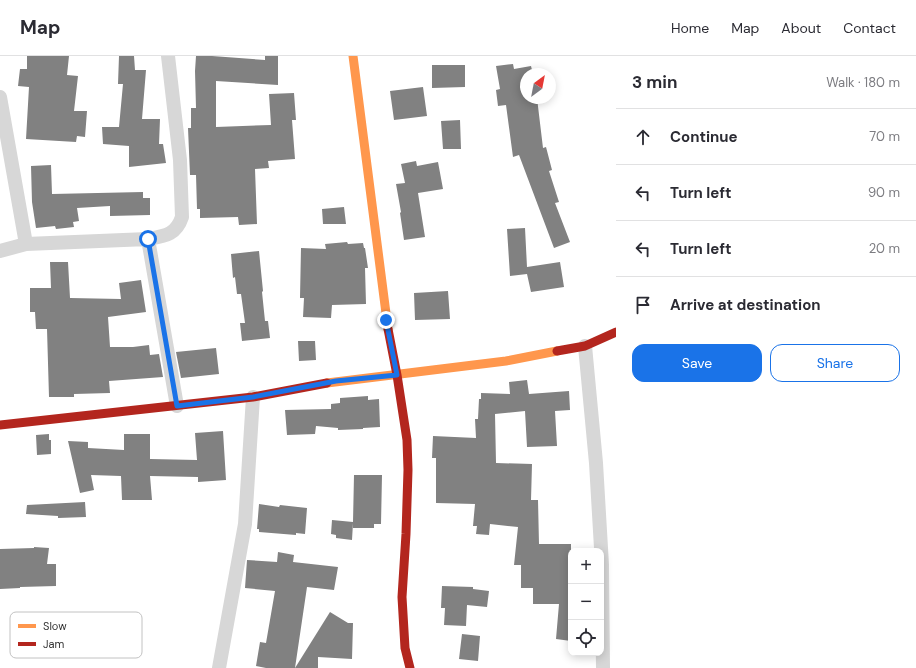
<!DOCTYPE html>
<html lang="en">
<head>
<meta charset="utf-8">
<style>
	body { margin:0; font-family:"DM Sans",sans-serif; background:#f7f7f7; color:#2b2b33 }
	.controls { position:absolute; right:12px; bottom:12px; display:grid; overflow:hidden; border-radius:8px; box-shadow:0 2px 10px #0003 }
	.controls button { width:36px; height:36px; display:grid; place-items:center; padding:0; border:0; border-bottom:1px solid #e1e1e2; background:#fff; color:#2b2b33; font:20px sans-serif }
	.compass { position:absolute; left:520px; top:12px; width:36px; height:36px; border-radius:50%; background:#fff; box-shadow:0 2px 10px #0003; rotate:32deg }
	.stop { position:absolute; width:12px; height:12px; margin:-9px; border:3px solid #1a73e8; border-radius:50%; background:#fff }
	.stop.end { background:#1a73e8; border-color:#fff; box-shadow:0 1px 4px #0008 }
	.list { margin:0; padding:0; list-style:none }
	h2 { display:flex; justify-content:space-between; align-items:center; height:52px; margin:0; padding:0 16px; font-size:17px }
	h2 small { font-size:13px; font-weight:400; color:#7c7c81 }
	.list li { display:grid; grid-template-columns:26px 1fr auto; gap:12px; align-items:center; box-sizing:border-box; height:56px; padding:0 16px; border-top:1px solid #e1e1e2 }
	.list b { display:block; font-size:15px; white-space:nowrap }
	.list em { font-size:13px; font-style:normal; color:#7c7c81 }
	.actions { display:flex; gap:8px; padding:12px 16px }
	.actions a { flex:1; padding:9px 0; border:1px solid #1a73e8; border-radius:12px; text-align:center; font-size:14px; color:#1a73e8 }
	.actions .main { background:#1a73e8; color:#fff }
	.icon { flex:none; width:22px; height:22px; fill:none; stroke:currentColor; stroke-width:2; stroke-linecap:round; stroke-linejoin:round }
	.map { position:relative; flex:none; width:616px; height:612px; overflow:hidden }
	header { display:flex; align-items:center; gap:24px; box-sizing:border-box; height:56px; padding:0 20px; background:#fff; border-bottom:1px solid #e1e1e2 }
	header strong { font-size:19px }
	nav { display:flex; gap:22px; margin-inline-start:auto; font-size:14px }
	main { display:flex }
	aside { flex:1; background:#fff }
	.map>svg:first-child { display:block }
</style>
</head>
<body>
<header>
<strong>Map</strong>
<nav><a>Home</a><a>Map</a><a>About</a><a>Contact</a></nav>
</header>
<main>
<div class="map">
<svg width="616" height="612" viewBox="0 0 616 612">
	<rect width="100%" height="100%" fill="#fff"/>
	<path fill="#818181" d="M27,0h42l-2,19 11,1 -4,35h13l-2,26 -8,-1 -1,6 -50,-3 3,-52 -11,-1 2,-17h7z
		M119,0h15l1,14h11l-4,49h18l-1,25h4l3,19 -37,4v-21l-26,-2 -1,-17h17l4,-43h-5z
		M196,0h16l53,4v-4h13v29l-62,-4v46l55,-2 -2,-31 25,-1 2,27h-4l3,39 -27,2 1,7 -14,1 2,55 -18,1 -1,-8 -38,1v-9h-3l-1,-34h-6l-2,-47h3v-20h5l-1,-37z
		M513,8l1,5 17,-3 2,8h-7v24h11l6,50 3,-1 6,23 -3,1 10,31 -4,1 15,39 -16,6 -35,-93 -6,2 -7,-52 -8,1 -2,-16 4,-1 -4,-23z
		M432,9h33v22l-33,1z
		M423,31l4,29 -33,4 -4,-29z
		M460,64l1,29h-18l-2,-28z
		M416,105l1,5 21,-4 5,27 -25,4 7,44 -21,3 -4,-27 1,-1 -5,-28 9,-1 -4,-19z
		M51,109l1,29 91,-2v6h7v17l-40,1v-10l-33,2 2,13 -6,1 1,5 -18,2 -1,-3 -19,2 -4,-26 -1,-36z
		M344,151l2,17h-23l-1,-15z
		M525,172l2,39 33,-5 4,25 -33,5 -4,-18 -17,2 -3,-47z
		M347,186l1,2 15,-1 1,5h1l3,20h-3l1,36 -34,1 -1,13 -28,-1 1,-19h-4l1,-50 25,1 -1,-5z
		M259,195l4,40 -1,1 3,29h3l2,17 -28,3 -2,-18h5l-4,-29h-4l-2,-17 -2,1 -2,-24z
		M50,206h18l2,36 51,1 -2,-16 22,-3 5,32 -38,5 2,30h23l16,-2 1,10 9,-1 4,23 -54,4 1,12 -36,1v3h-25l-2,-68h-11l-1,-17h-5v-24h21z
		M448,235l2,28 -35,1 -1,-27z
		M298,285h17l1,19 -17,1z
		M216,292l3,26 -38,4 -5,-26z
		M527,324l2,14 40,-3 1,19 -15,1 2,35 -30,1 -2,-36 -30,3 1,49 36,1 -1,36h7l1,44h32v97l-15,-2 3,-35h-26v-16h-12v-23h-7l4,-38 -28,-3 -1,11 -13,-1 1,-8h-4l2,-22 -39,-1v-45h-4l1,-22 43,2 -1,-19h3l1,-20h2v-6l29,1 -1,-12z
		M368,340v4l11,-1 1,28 -17,1v1l-25,1v-2l-22,-2 -1,8 -28,1 -2,-25 46,-1v-5l9,-1v-5z
		M223,375l3,49 -28,2v-5l-48,-1 2,24h-30l-1,-24 -30,-1 3,15 -14,3 -12,-52 20,1v6l36,2v-16h26v25l47,1 -2,-27z
		M49,378v6h2v14l-14,1 -1,-20z
		M354,419h28l-1,49h-7v4h-21v-5l-1,17 -16,-2v-3l-5,-1 1,-14 21,2z
		M85,446l1,15 -28,1v-2l-32,-2 1,-9z
		M259,448l20,3 1,-2 27,3 -2,26 -9,-1v2l-37,-3v-3h-2z
		M34,491l15,1 -2,16h9v22l-36,1v1l-20,1v-40l34,-1z
		M278,496l16,3 -1,7 45,5 -4,23 -27,-3 -12,81h-29l-10,-2 4,-24 6,1 9,-52 -30,-3 2,-28 30,2z
		M442,530l31,1v2l16,2 -2,16 -20,-2 -1,21 -22,-1 1,-17h-4z
		M330,556l18,11h5l-1,36 -34,-2v11h-23z
		M462,578l18,2 -2,25 -19,-2z"/>
	<g fill="none" stroke-linecap="round" stroke-linejoin="round">
		<path stroke="#d7d7d7" stroke-width="14" d="M0,41l26,147
			M148,183l29,167
			M0,195l26,-7 122,-5c17,-3 28,-4 34,-22l-2,-57 -12,-104
			M585,290l11,117 6,102 1,103
			M219,612l26,-144 8,-127"/>
		<path stroke="#ff974d" stroke-width="9" d="M353,0l35,273
			M327,327l179,-22 51,-10"/>
		<path stroke="#b3261e" stroke-width="9" d="M388,273l9,46 10,65 1,30 -2,64 -4,63 3,51 5,20
			M557,295l28,-5 31,-14
			M0,369l253,-28 74,-14"/>
	</g>
	<g fill="none" stroke-linecap="round" stroke-linejoin="round">
		<path stroke="#1a73e8" stroke-width="5" d="M148,183l29,167 76,-9 83,-16 61,-6 -11,-55"/>
	</g>
	<rect x="10" y="556" width="132" height="46" rx="6" fill="#fff" stroke="#c2c2c2" stroke-width="1"/>
	<rect x="18" y="568" width="18" height="4" fill="#ff974d"/>
	<rect x="18" y="586" width="18" height="4" fill="#b3261e"/>
	<g font-size="11" fill="#333">
		<text x="43" y="574">Slow</text>
		<text x="43" y="592">Jam</text>
	</g>
</svg>
<div class="controls">
<button>+</button>
<button>−</button>
<button><svg class="icon" aria-label="locate" viewBox="0 0 24 24"><circle cx="12" cy="12" r="6"/><path d="M12 2v4M12 18v4M2 12h4M18 12h4"/></svg></button>
</div>
<svg class="compass" viewBox="-18 -18 36 36"><path d="M0-13l5 13h-10z" fill="#e53935"/><path d="M0 13l5-13h-10z" fill="#7c7c81"/></svg>
<div class="stop" style="left:148px;top:183px"></div>
<div class="stop end" style="left:386px;top:264px"></div>
</div>
<aside>
<h2>3 min<small>Walk · 180 m</small></h2>
<ul class="list">
<li><svg class="icon" aria-label="ahead" viewBox="0 0 24 24"><path d="M12 20V5M6 11l6-6 6 6"/></svg><div><b>Continue</b></div><em>70 m</em></li>
<li><svg class="icon" aria-label="left" viewBox="0 0 24 24"><path d="M17 20v-9H6M10 6l-5 5 5 5"/></svg><div><b>Turn left</b></div><em>90 m</em></li>
<li><svg class="icon" aria-label="left" viewBox="0 0 24 24"><path d="M17 20v-9H6M10 6l-5 5 5 5"/></svg><div><b>Turn left</b></div><em>20 m</em></li>
<li><svg class="icon" aria-label="arrive" viewBox="0 0 24 24"><path d="M6 21V4h12l-3 4 3 4H6"/></svg><div><b>Arrive at destination</b></div></li>
</ul>
<div class="actions"><a class="main">Save</a><a>Share</a></div>
</aside>
</main>
</body>
</html>
